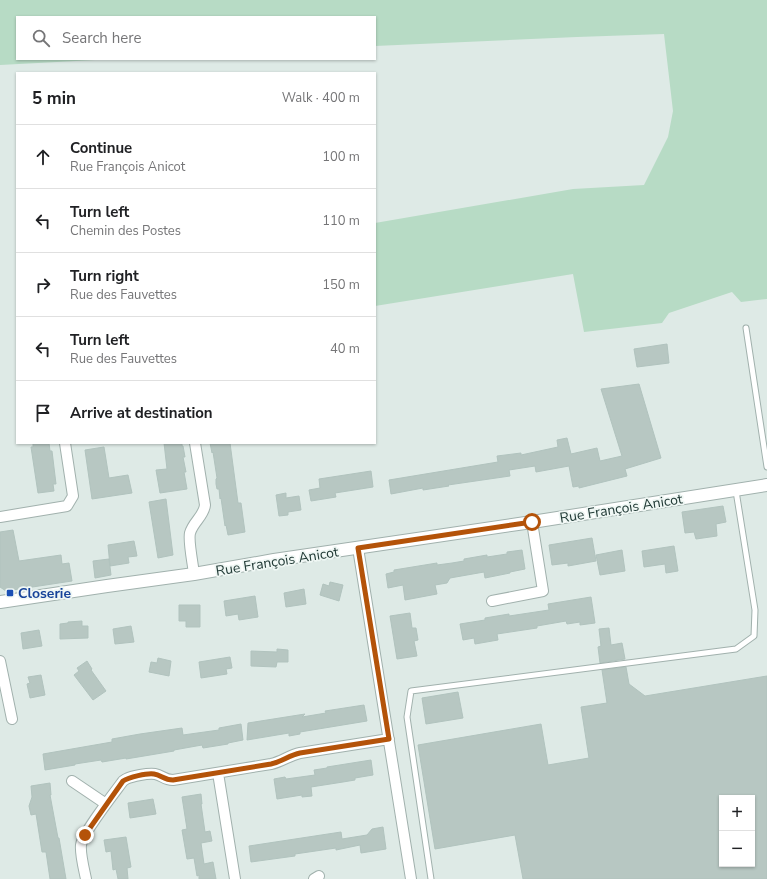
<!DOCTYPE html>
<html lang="en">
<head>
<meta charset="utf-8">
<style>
	body { margin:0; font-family:"Nunito Sans",sans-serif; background:#f6f6f6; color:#202124 }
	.controls { position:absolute; right:12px; bottom:12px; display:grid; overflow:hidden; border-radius:0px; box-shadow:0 1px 3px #0004 }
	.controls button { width:36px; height:36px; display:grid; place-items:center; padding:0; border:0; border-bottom:1px solid #e0e0e0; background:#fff; color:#202124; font:20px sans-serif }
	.stop { position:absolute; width:12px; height:12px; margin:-9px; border:3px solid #b45309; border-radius:50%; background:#fff }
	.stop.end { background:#b45309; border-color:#fff; box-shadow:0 1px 4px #0008 }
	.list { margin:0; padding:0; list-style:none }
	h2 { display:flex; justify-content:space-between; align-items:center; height:52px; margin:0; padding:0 16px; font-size:17px }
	h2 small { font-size:13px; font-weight:400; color:#757577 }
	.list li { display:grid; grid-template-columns:26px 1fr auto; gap:12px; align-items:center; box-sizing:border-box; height:64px; padding:0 16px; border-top:1px solid #e0e0e0 }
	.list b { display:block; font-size:15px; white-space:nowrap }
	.list p { margin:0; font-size:13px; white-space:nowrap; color:#757577 }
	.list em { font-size:13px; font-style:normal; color:#757577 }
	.icon { flex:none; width:22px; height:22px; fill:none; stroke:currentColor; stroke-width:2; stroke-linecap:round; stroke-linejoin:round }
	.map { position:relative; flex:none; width:767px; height:879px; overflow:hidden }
	.search { position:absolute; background:#fff; box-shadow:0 1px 3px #0004; left:16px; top:16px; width:360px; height:44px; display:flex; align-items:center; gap:10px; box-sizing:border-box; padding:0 14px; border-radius:0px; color:#757577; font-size:15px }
	.panel { position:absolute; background:#fff; box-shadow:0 1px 3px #0004; left:16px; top:72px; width:360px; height:372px; border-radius:0px }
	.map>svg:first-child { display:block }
</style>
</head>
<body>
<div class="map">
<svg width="767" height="879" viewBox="0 0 767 879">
	<rect width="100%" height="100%" fill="#deeae6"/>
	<path fill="#b7dbc5" d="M0,0h767v299l-26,3 -9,-10 -63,21 -7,10 -78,9 -11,-58 -198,32v-83l198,-34 71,-4 24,-48 5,-26 -9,-77 -87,3 -202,9v-29h-358v42h97l-114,6z"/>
	<path fill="#b7c7c2" stroke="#b1c3be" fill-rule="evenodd" d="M667,344l2,19 -32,4 -3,-18z
		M639,384l22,74 -36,11 2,7 -48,12v-2l-6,1 -4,-21 -33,6 -1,-6 -26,4 1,6 -62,9 1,1 -26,4v-2l-32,6 -2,-14 109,-18 -1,-6 24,-3v2l37,-8 -1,-7 10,-2 4,16 26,-6 3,13 22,-5 -21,-67z
		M33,443h16l1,8h2l4,33h-3l1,7 -16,2 -7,-46h2z
		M164,443h18v3h1l2,11h-2l3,15h-2l3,17 -27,4 -4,-23 11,-1z
		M210,443h20l8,60h3l4,29 -17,3 -2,-10 -1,1 -4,-28 -1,1 -1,-10h-2l-1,-5v-5l1,-1 -4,-26 -1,1z
		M104,447l5,31 19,-3 4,18 -40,6 -7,-49z
		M371,471l2,16 -38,6 1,4 -25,4 -2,-11 11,-2 -1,-9z
		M286,493v5l13,-2 2,14 -13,2v3l-9,1 -3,-21z
		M166,499l7,56 -15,3 -9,-56z
		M723,506l3,16 -10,2 1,12 -21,3 -2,-7 -9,1 -3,-21z
		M13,530l6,31 42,-6 1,9 7,-1 3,18 -66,10 -6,-4v-55z
		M592,538l4,23 -28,5v-3l-16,2 -3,-20z
		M134,541l3,15 -9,1 1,6 -19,3 -2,-21z
		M674,546l4,25 -12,2 -1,-9 -21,3 -2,-16z
		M522,550l3,19 -15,3v1l-25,5 -1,-6 -34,6 -3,5 -12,2 2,9 -32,6 -2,-15 -15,3 -2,-14 8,-2v-2l43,-7v2l15,-2 12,-2v-2l23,-4v2l20,-3v-2z
		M622,550l3,21 -25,4 -4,-20z
		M109,559l2,16 -16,3 -2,-17z
		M330,582l13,3 -4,16 -19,-6 3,-11 6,2z
		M304,589l2,15 -20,3 -2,-14z
		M255,596l3,21 -19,3 -1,-6 -12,2 -2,-15z
		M591,597l4,26 -15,2v-3l-13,2 -1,-3 -29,5v2l-40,6 1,6 -23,4 -1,-6 -11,2 -3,-16 25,-4v-2l24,-4v2l40,-6 -1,-6z
		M179,605h21v22h-14v-6h-7z
		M410,613l2,15h4l2,12 -4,1 3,15 -20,3 -7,-43z
		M82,621v5h6v12l-28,1v-15l8,-1v-1z
		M131,626l3,16 -19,2 -2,-15z
		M609,628l2,17 11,-2 3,16 -25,4 -2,-16 3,-1 -2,-17z
		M39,630l3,16 -19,3 -2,-16z
		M277,649l11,1v12h-11l-1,5 -25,-1v-15l26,1z
		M230,657l2,11 -6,1 1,5 -26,4 -2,-16z
		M158,658l13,3 -2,15 -20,-4 2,-10 6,1z
		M87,661l5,8 -1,1 15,21 -13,9 -19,-25 5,-4 -2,-3z
		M626,667l3,17 16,12 122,-20v203h-244l-8,-44 -80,14 -17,-104 123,-21 7,41 41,-7 -8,-51 26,-4 -5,-33zM722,798h30v66h-30z
		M41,675l4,20 -15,3 -3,-14 3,-1 -2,-6z
		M458,692l5,26 -37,6 -4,-26z
		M364,705l3,16 -67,11v2l-11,2v-3l-42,7 1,-17 57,-9 -3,3 24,-4 -1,-2z
		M241,724l2,16 -15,3v1l-25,4 -1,-3 -28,5v1l-48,8v-1l-24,4 -1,-2 -26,4v1l-30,5 -2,-16 69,-12v-3l28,-5 42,-6 1,7 36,-5v-2z
		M371,760l2,15 -18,3v2l-12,2 -32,5 1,9 -10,1v-2l-25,4 -3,-20 11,-2 1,2 29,-4 -1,-5 13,-2v-1z
		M50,783l1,12h-1l8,43h1l7,41h-16l-4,-27h-4l-6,-38 -5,1 -2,-9 3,-9 -1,-11z
		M201,794l1,10h-1l4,28 5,-1 2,10 -11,2 3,21 9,-2 3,17h-17v-4l-2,1 -3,-18 -7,1 -5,-29 5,-1 -5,-32z
		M153,799l3,15 -26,4 -2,-15z
		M383,827l3,22 -25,4 -1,-8 -24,5v-2l-41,6v2l-44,6 -2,-16 92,-14 1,7 25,-4 5,-6z
		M126,837l5,30 -4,1 1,11h-10l-2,-10 -3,1 -2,-19 -5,1 -2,-12z"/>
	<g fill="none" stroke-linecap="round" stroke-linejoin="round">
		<defs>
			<path id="service" d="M746,328l21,139
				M431,879l-24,-162 4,-26 325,-42 18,-13 1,-26 -19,-119"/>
			<path id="minor" d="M0,517l67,-11 6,-10 -8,-53
				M358,548l53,331
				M194,574c-1,-10 -6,-33 -4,-41 3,-11 14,-17 15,-28l-10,-62
				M492,601l51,-10 -11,-69
				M0,661l12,58
				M218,773l17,106
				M72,781l34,23
				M86,879c-2,-10 -6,-25 -5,-34 1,-11 34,-53 42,-64l3,-2c6,-3 22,-6 29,-5 7,1 9,6 18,6l98,-16c10,-2 19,-9 29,-11l89,-14
				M314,879l5,-3"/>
			<path id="tertiary" d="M0,602l107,-16 87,-12 80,-14 258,-38 235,-37"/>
		</defs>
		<use href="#service" stroke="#a1b1ad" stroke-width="7"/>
		<use href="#minor" stroke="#a1b1ad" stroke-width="12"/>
		<use href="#tertiary" stroke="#a1b1ad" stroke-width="14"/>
		<use href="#service" stroke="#fff" stroke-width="5"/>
		<use href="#minor" stroke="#fff" stroke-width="10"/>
		<use href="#tertiary" stroke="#fff" stroke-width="12"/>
	</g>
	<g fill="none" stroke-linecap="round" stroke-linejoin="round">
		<path stroke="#b45309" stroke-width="5" d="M85,835l38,-54c6,-4 24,-8 31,-7 7,1 10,6 19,6l98,-16c10,-2 19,-9 29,-11l89,-14 -31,-191 174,-26"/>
	</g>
	<rect fill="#1a4fb4" stroke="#eff7f4" stroke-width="1.5" x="6" y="589" width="8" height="8" rx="2"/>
	<g text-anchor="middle" stroke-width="3.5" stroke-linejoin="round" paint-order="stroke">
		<g font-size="14" fill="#203935" stroke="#eff7f4">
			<text transform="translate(621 508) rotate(-9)" y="5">Rue François Anicot</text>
			<text transform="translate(277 561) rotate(-9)" y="5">Rue François Anicot</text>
		</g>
		<g font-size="14" font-weight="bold" fill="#164399" stroke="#eff7f4" text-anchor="start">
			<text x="18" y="598">Closerie</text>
		</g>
	</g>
</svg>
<div class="controls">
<button>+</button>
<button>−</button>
</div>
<div class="stop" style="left:532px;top:522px"></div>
<div class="stop end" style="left:85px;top:835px"></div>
<div class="search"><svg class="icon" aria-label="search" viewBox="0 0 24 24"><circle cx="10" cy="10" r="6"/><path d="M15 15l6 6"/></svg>Search here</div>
<section class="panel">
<h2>5 min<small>Walk · 400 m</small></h2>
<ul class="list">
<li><svg class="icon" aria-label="ahead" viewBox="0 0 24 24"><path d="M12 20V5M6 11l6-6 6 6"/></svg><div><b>Continue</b><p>Rue François Anicot</p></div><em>100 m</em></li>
<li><svg class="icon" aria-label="left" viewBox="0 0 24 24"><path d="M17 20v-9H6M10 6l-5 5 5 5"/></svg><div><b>Turn left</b><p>Chemin des Postes</p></div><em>110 m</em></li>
<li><svg class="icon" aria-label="right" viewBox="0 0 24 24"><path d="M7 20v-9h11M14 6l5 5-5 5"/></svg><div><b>Turn right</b><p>Rue des Fauvettes</p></div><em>150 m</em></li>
<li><svg class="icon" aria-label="left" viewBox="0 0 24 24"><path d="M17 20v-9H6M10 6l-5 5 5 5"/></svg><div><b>Turn left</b><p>Rue des Fauvettes</p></div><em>40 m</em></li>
<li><svg class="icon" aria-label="arrive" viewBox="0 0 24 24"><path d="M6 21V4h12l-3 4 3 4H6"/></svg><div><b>Arrive at destination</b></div></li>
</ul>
</section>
</div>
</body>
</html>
